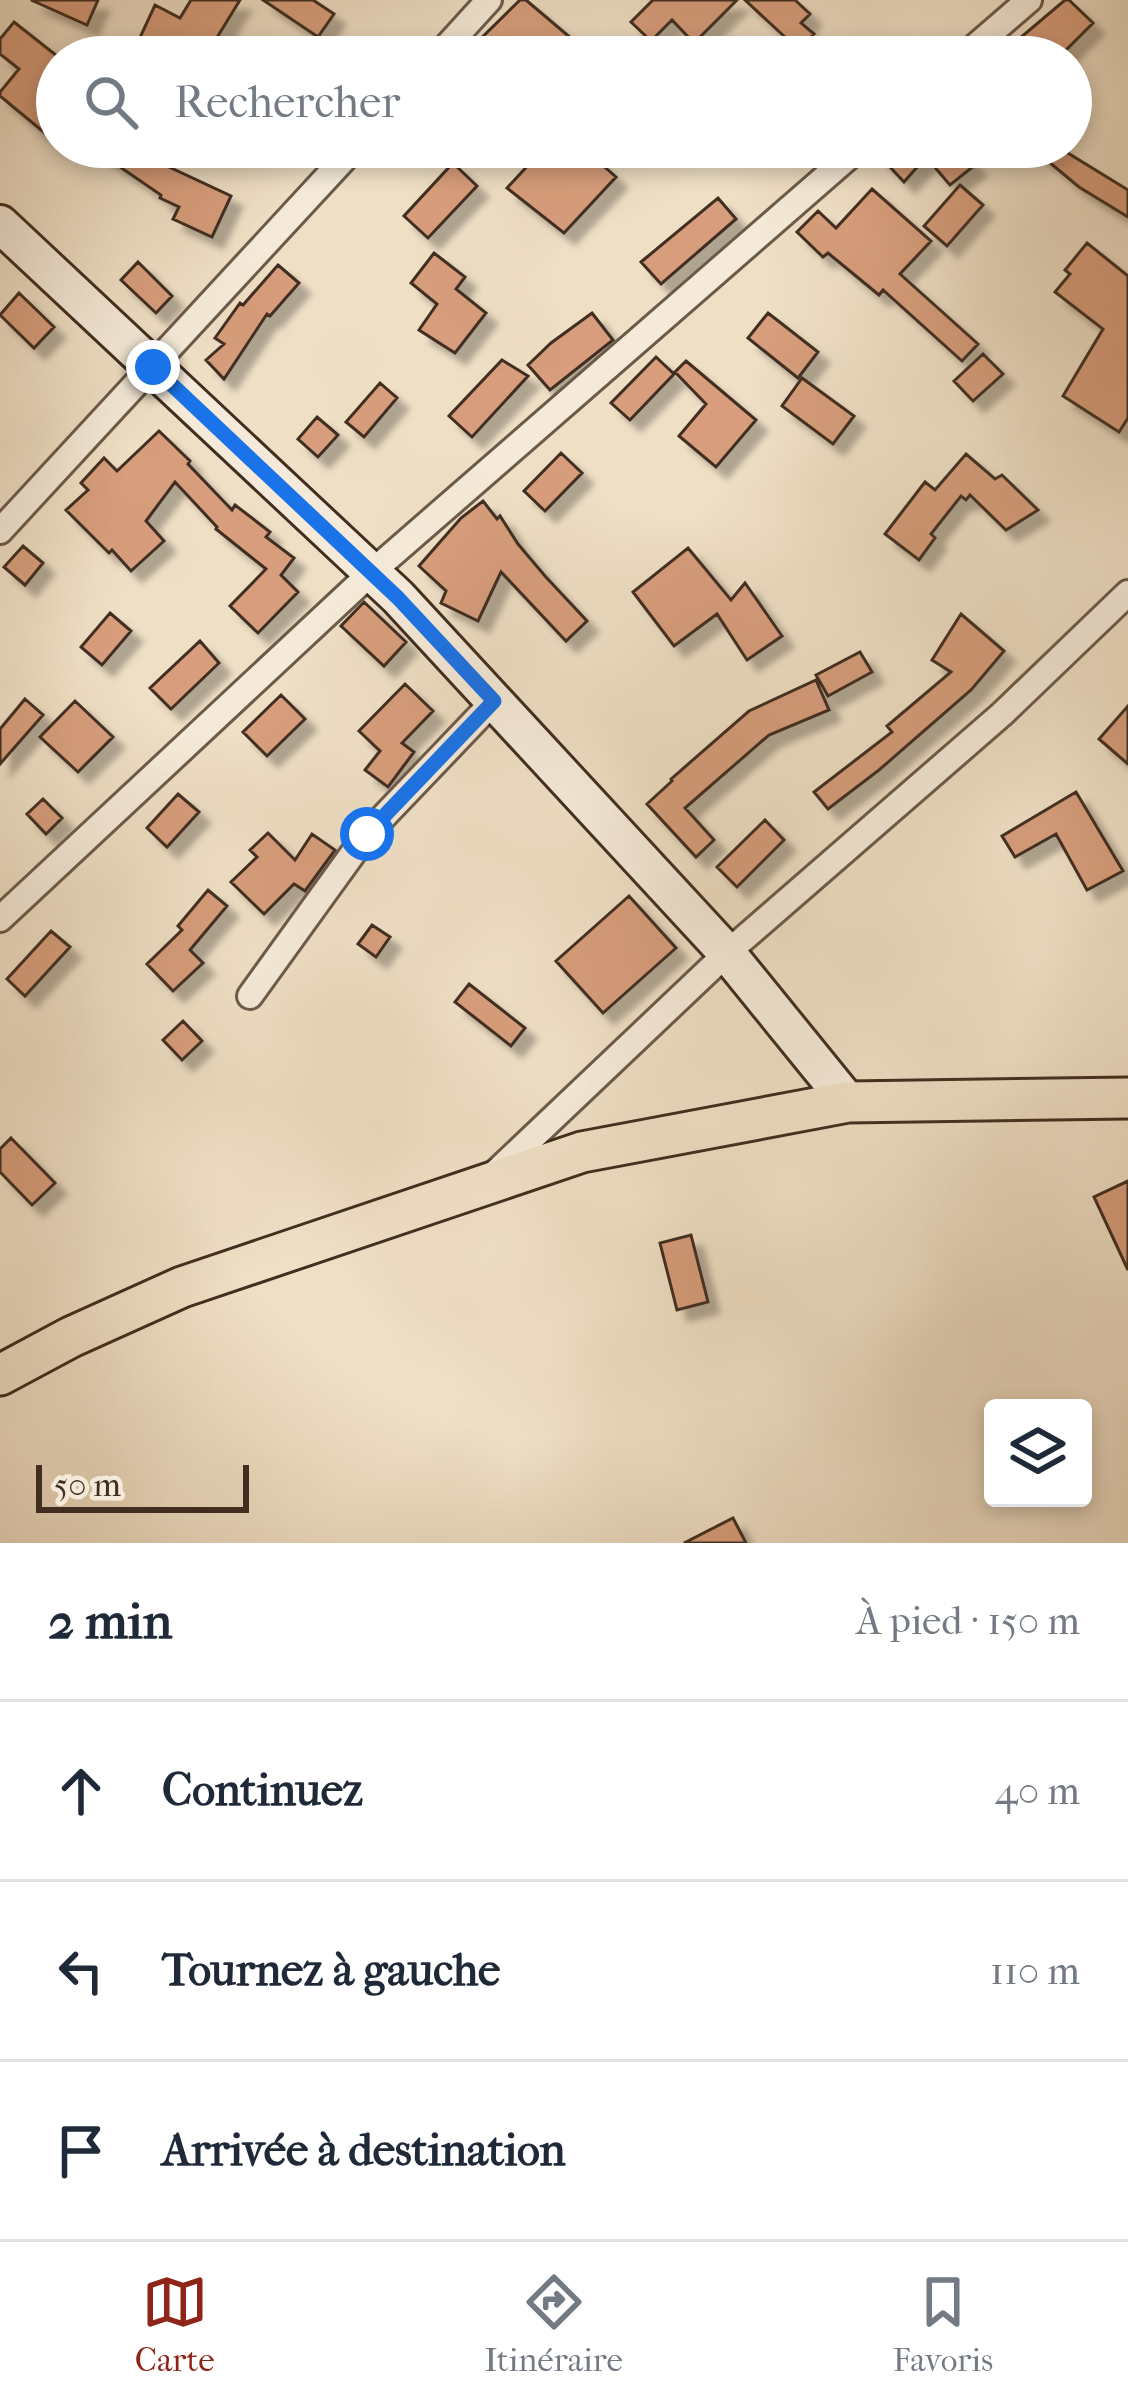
<!DOCTYPE html>
<html lang="fr">
<head>
<meta charset="utf-8">
<style>
	body { margin:0; font-family:"IM FELL French Canon",serif; background:#f2f2f3; color:#1f2937 }
	.controls { position:absolute; right:36px; bottom:36px; display:grid; overflow:hidden; border-radius:12px; box-shadow:0 6px 18px #0003 }
	.controls button { width:108px; height:108px; display:grid; place-items:center; padding:0; border:0; border-bottom:3px solid #e0e1e3; background:#fff; color:#1f2937; font:60px sans-serif }
	.scale { position:absolute; left:36px; bottom:30px; width:213px; box-sizing:border-box; padding-left:12px; border:6px solid #412e20; border-top:0; font-size:33px; line-height:42px; white-space:nowrap; color:#412e20; -webkit-text-stroke:9px #f5ead9; paint-order:stroke }
	.stop { position:absolute; width:36px; height:36px; margin:-27px; border:9px solid #1a73e8; border-radius:50%; background:#fff }
	.stop.end { background:#1a73e8; border-color:#fff; box-shadow:0 3px 12px #0008 }
	.list { margin:0; padding:0; list-style:none }
	h2 { display:flex; justify-content:space-between; align-items:center; height:156px; margin:0; padding:0 48px; font-size:51px }
	h2 small { font-size:39px; font-weight:400; color:#747a83 }
	.list li { display:grid; grid-template-columns:78px 1fr auto; gap:36px; align-items:center; box-sizing:border-box; height:180px; padding:0 48px; border-top:3px solid #e0e1e3 }
	.list b { display:block; font-size:45px; white-space:nowrap }
	.list em { font-size:39px; font-style:normal; color:#747a83 }
	.icon { flex:none; width:66px; height:66px; fill:none; stroke:currentColor; stroke-width:2; stroke-linecap:round; stroke-linejoin:round }
	.map { position:relative; flex:none; width:1128px; height:1543px; overflow:hidden }
	.search { position:absolute; background:#fff; box-shadow:0 6px 18px #0003; left:36px; right:36px; top:36px; height:132px; display:flex; align-items:center; gap:30px; box-sizing:border-box; padding:0 42px; border-radius:66px; color:#747a83; font-size:45px }
	.sheet { height:696px; background:#fff }
	nav { display:flex; justify-content:space-around; align-items:center; box-sizing:border-box; height:168px; border-top:3px solid #e0e1e3; background:#fff; font-size:33px; color:#747a83 }
	nav a { display:grid; justify-items:center; gap:6px }
	nav .on { color:#8f2418 }
	.map>svg:first-child { display:block }
</style>
</head>
<body>
<div class="map">
<svg width="1128" height="1543" viewBox="0 0 1128 1543">
	<defs>
		<filter id="shadow"><feDropShadow dx="11" dy="11" stdDeviation="3" flood-color="#0004"/></filter>
	</defs>
	<rect width="100%" height="100%" fill="#efdfc5"/>
	<filter id="stains"><feTurbulence type="fractalNoise" baseFrequency=".00167" numOctaves="4"/><feColorMatrix values="0 0 0 0 .2 0 0 0 0 .09 0 0 0 0 .02 0 0 0 .5 -.17"/></filter>
	<radialGradient id="worn" r=".72"><stop offset=".6" stop-color="#630" stop-opacity="0"/><stop offset="1" stop-color="#630" stop-opacity=".3"/></radialGradient>
	<path fill="#d79d7c" stroke="#412e20" stroke-width="3" filter="url(#shadow)" d="M31,0h67l-11,25z
		M191,0h49l-35,57h-74l24,-52 25,13z
		M263,0h50l21,14 -16,23z
		M520,0h6l46,39 -15,18h-37l-11,-10 -11,10h-36z
		M737,0l-43,43 -22,-23 -21,21 -20,-19 22,-22z
		M745,0h50l15,14 -9,9 13,11 -15,16z
		M1065,0h4l24,23 -34,34h-32l-20,-8z
		M14,22l43,34v87l-57,-47v-4l19,-23 -19,-15v-15z
		M91,147h48l28,19 64,30 -19,41 -39,-18 6,-12 -19,-9 1,-3z
		M545,147h37l34,30 -52,56 -57,-45z
		M876,147h82l17,18 -25,20 -24,-28 -22,25 -28,-30z
		M1031,147h27l70,43v27l-49,-30z
		M453,163l24,23 -49,52 -24,-22z
		M960,185l23,20 -36,41 -23,-20z
		M872,189l59,52 -31,33 78,70 -16,17 -79,-71 -4,5 -51,-42 -5,4 -26,-25 21,-21 18,17z
		M718,198l18,21 -75,65 -20,-22z
		M1087,243l41,33v142l-9,14 -56,-36 40,-67 -48,-37 15,-18 -5,-4z
		M434,253l31,24 -9,12 30,24 -31,40 -36,-23 18,-26 -26,-21z
		M138,262l34,34 -16,17 -35,-33z
		M278,265l21,18 -29,33 -3,-2 -43,65 -18,-19 18,-16 -9,-6 25,-35 3,2z
		M19,293l35,34 -20,21 -34,-33z
		M592,313l21,27 -63,50 -22,-25 23,-22z
		M768,313l50,39 -20,26 -50,-40z
		M983,354l20,20 -30,27 -19,-20z
		M656,357l18,17 -44,46 -19,-17z
		M502,360l26,16 -56,61 -23,-21z
		M686,361l70,59 -40,47 -37,-31 27,-32 -31,-32z
		M802,378l52,38 -21,28 -51,-38z
		M380,383l17,15 -33,39 -18,-15z
		M317,417l21,18 -20,22 -20,-18z
		M159,431l31,30 -2,3 44,46 3,-5 35,27 -4,5 28,21 -13,17 17,17 -40,41 -28,-27 36,-37 -50,-40 1,-2 -42,-45 -29,39 18,20 -33,30 -19,-21 -3,3 -43,-43 22,-20 -7,-7 23,-25 13,13z
		M561,453l21,20 -37,38 -21,-20z
		M966,454l29,25 7,-4 36,35 -32,20 -36,-35 -4,5 -5,-4 -30,38 4,4 -16,22 -34,-26 40,-52 10,8z
		M483,501l14,18 3,-3 18,28 27,32 42,45 -21,20 -65,-69 -23,49 -37,-18 5,-12 -27,-25 42,-48z
		M23,546l20,17 -18,22 -21,-18z
		M688,548l43,52 14,-17 37,53 -35,24 -30,-46 -43,32 -41,-54z
		M364,602l42,40 -22,24 -43,-40z
		M110,613l21,18 -29,34 -21,-18z
		M961,614l43,37 -33,39 -92,80 -51,39 -14,-17 78,-60 -5,-6 64,-54 -19,-12z
		M200,641l19,22 -48,46 -21,-21z
		M860,652l12,20 -44,24 -12,-21z
		M816,680l13,30 -60,25 -84,73 29,32 -18,17 -49,-53 25,-23 -1,-2 78,-68z
		M405,684l28,27 -31,32 12,9 -26,35 -23,-17 15,-19 -21,-20z
		M281,695l24,24 -38,37 -24,-24z
		M25,699l18,16 -43,49v-35z
		M75,701l38,36 -35,35 -38,-35z
		M1128,706v58l-29,-25z
		M1076,792l47,79 -36,19 -31,-56 -41,23 -13,-21z
		M178,794l21,18 -32,35 -20,-19z
		M43,799l19,19 -16,16 -19,-20z
		M765,820l19,20 -47,47 -20,-20z
		M268,833l27,27 17,-26 23,16 -30,41 -11,-7 -30,30 -33,-32 26,-25 -7,-7z
		M208,890l19,16 -37,44 13,13 -30,28 -26,-27 35,-34 -4,-4z
		M629,896l47,52 -73,65 -47,-52z
		M372,925l18,12 -14,20 -18,-13z
		M51,931l19,16 -45,49 -18,-17z
		M469,984l56,44 -14,18 -56,-44z
		M183,1021l19,20 -20,19 -19,-20z
		M11,1138l44,45 -23,22 -32,-33v-23z
		M1128,1181v89l-34,-73z
		M691,1235l17,67 -31,8 -17,-67z
		M733,1518l13,25h-62z"/>
	<g fill="none" stroke-linecap="round" stroke-linejoin="round">
		<defs>
			<path id="street" d="M437,57l52,-57
				M963,57l66,-57
				M0,531l355,-384
				M0,919l372,-347 488,-425
				M250,996l117,-162 127,-133
				M493,1175l234,-222 275,-239 126,-121"/>
			<path id="secondary" d="M0,224l398,373 329,356 121,149"/>
			<path id="primary" d="M0,1375l71,-38 111,-50 400,-135 266,-50 280,-4"/>
		</defs>
		<use href="#street" stroke="#6c5a49" stroke-width="30"/>
		<use href="#secondary" stroke="#412e20" stroke-width="42"/>
		<use href="#primary" stroke="#412e20" stroke-width="45"/>
		<use href="#street" stroke="#f5ead9" stroke-width="24"/>
		<use href="#secondary" stroke="#f5ead9" stroke-width="36"/>
		<use href="#primary" stroke="#efdfc5" stroke-width="39"/>
	</g>
	<g fill="none" stroke-linecap="round" stroke-linejoin="round">
		<path stroke="#1a73e8" stroke-width="15" d="M153,367l245,231 96,103 -127,133"/>
	</g>
	<rect width="100%" height="100%" filter="url(#stains)"/>
	<rect width="100%" height="100%" fill="url(#worn)"/>
</svg>
<div class="controls">
<button><svg class="icon" aria-label="layers" viewBox="0 0 24 24"><path d="M12 4l9 5-9 5-9-5zM3 14l9 5 9-5"/></svg></button>
</div>
<div class="scale">50 m</div>
<div class="stop" style="left:367px;top:834px"></div>
<div class="stop end" style="left:153px;top:367px"></div>
<div class="search"><svg class="icon" aria-label="search" viewBox="0 0 24 24"><circle cx="10" cy="10" r="6"/><path d="M15 15l6 6"/></svg>Rechercher</div>
</div>
<section class="sheet">
<h2>2 min<small>À pied · 150 m</small></h2>
<ul class="list">
<li><svg class="icon" aria-label="ahead" viewBox="0 0 24 24"><path d="M12 20V5M6 11l6-6 6 6"/></svg><div><b>Continuez</b></div><em>40 m</em></li>
<li><svg class="icon" aria-label="left" viewBox="0 0 24 24"><path d="M17 20v-9H6M10 6l-5 5 5 5"/></svg><div><b>Tournez à gauche</b></div><em>110 m</em></li>
<li><svg class="icon" aria-label="arrive" viewBox="0 0 24 24"><path d="M6 21V4h12l-3 4 3 4H6"/></svg><div><b>Arrivée à destination</b></div></li>
</ul>
</section>
<nav>
<a class="on"><svg class="icon" aria-label="map" viewBox="0 0 24 24"><path d="M3 6l6-2 6 2 6-2v14l-6 2-6-2-6 2zM9 4v14M15 6v14"/></svg>Carte</a>
<a><svg class="icon" aria-label="directions" viewBox="0 0 24 24"><path d="M12 3l9 9-9 9-9-9zM9 14v-3h6M13 9l2 2-2 2"/></svg>Itinéraire</a>
<a><svg class="icon" aria-label="saved" viewBox="0 0 24 24"><path d="M7 4h10v16l-5-4-5 4z"/></svg>Favoris</a>
</nav>
</body>
</html>
